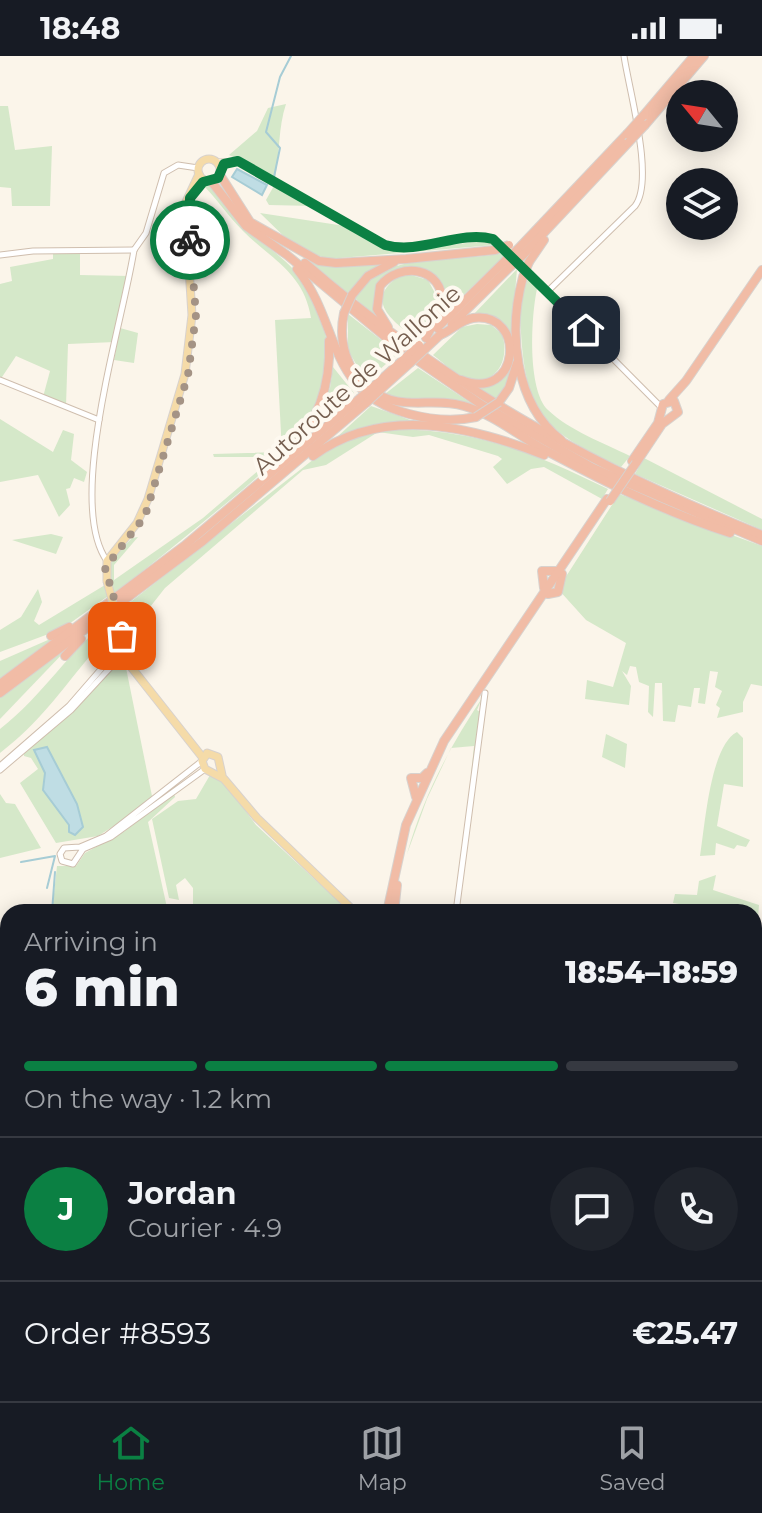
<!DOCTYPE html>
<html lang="en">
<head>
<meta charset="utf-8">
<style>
  :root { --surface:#171b24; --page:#20242c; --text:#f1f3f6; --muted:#9ea1a6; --line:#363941; --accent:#0b8043 }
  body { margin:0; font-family:Montserrat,sans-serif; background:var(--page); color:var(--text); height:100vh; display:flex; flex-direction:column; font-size:30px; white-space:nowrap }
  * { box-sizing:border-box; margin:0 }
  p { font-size:26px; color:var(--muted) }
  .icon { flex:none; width:44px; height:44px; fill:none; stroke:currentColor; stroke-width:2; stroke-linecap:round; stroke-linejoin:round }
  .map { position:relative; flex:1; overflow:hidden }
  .sheet { position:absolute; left:0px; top:848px; width:762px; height:498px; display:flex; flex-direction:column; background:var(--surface); border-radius:24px 24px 0 0; box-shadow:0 4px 20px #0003 }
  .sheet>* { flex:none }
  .needle { width:52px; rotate:300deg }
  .tools { position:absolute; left:666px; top:24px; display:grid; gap:16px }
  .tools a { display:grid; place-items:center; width:72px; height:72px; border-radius:50%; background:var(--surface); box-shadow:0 4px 20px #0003; font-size:40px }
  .pin { position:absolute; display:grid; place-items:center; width:68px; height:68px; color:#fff; margin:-34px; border-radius:16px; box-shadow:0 4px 12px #0006 }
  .courier { position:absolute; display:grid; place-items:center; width:80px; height:80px; margin:-40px; border:6px solid #0b8043; border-radius:50%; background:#fff; color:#222; box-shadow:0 2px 10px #0007 }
  .headline em { font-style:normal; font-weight:800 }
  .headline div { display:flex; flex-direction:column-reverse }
  .headline { display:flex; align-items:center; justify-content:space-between; height:136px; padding:0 24px }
  h1 { font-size:52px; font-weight:800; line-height:60px }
  .bar { display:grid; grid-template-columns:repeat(4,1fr); gap:12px 8px; align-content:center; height:96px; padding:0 24px }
  .bar i { height:10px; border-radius:6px; background:var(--line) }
  .bar .current { background:var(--accent) }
  .bar p { grid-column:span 4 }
  .line { display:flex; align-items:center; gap:20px; padding:0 24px; border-top:2px solid var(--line) }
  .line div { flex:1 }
  .round { display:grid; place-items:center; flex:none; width:84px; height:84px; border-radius:42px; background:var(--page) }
  .status { display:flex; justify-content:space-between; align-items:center; height:56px; padding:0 40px; background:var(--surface); direction:ltr }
  .status svg { height:22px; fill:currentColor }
  .tab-bar { display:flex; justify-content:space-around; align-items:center; height:112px; border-top:2px solid var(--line); background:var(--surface); font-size:22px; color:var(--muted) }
  .tab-bar a { display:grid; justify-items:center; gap:4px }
  .tab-bar .current { color:var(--accent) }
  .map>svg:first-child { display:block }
  .green { fill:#d5e8c9 }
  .water { fill:#bfdde4; stroke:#a6ccd5; stroke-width:2 }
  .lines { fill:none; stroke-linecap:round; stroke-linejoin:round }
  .stream { stroke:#a6ccd5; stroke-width:2 }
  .taxiway { stroke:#daced8; stroke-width:8 }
  .runway { stroke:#daced8; stroke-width:20 }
  .secondary-casing { stroke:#cfbeae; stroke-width:7 }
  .primary-casing { stroke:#d8d2ce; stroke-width:9 }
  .highway-casing { stroke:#d8d2ce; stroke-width:10 }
  .secondary { stroke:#fff; stroke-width:5 }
  .primary { stroke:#f5dba8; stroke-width:7 }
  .highway { stroke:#f1bca6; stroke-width:8 }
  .primary-bridge-casing { stroke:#d8d2ce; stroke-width:9; stroke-linecap:butt }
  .highway-bridge-casing { stroke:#d8d2ce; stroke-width:10; stroke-linecap:butt }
  .primary-bridge { stroke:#f5dba8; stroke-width:7 }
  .highway-bridge { stroke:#f1bca6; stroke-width:8 }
  .done { stroke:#a49385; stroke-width:8; stroke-dasharray:0 14.4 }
  .route { stroke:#0b8043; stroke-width:10 }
  .labels { text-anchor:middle; stroke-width:8; stroke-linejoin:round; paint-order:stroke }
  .street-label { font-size:24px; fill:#755e4f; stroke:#fef9f0 }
</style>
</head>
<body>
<div class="status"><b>18:48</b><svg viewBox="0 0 49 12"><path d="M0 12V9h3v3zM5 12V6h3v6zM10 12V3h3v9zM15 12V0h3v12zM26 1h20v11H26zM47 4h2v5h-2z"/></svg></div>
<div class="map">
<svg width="762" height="1345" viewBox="0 0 762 1345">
  <rect width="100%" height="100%" fill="#fbf5ea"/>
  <!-- green -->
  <g class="green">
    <path d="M286 48C278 72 280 97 275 122L229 99 257 75 268 52Z"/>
    <polygon points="0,50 8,50 15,94 52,90 50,150 12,150 11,132 0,131"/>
    <path d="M210 127C221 141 229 159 242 171 266 191 292 205 308 233 366 336 285 399 213 458 180 485 148 512 114 537 104 506 111 504 132 482L138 481 114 509V524L203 462 274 401H214L213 398 282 396 275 264 311 262C304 217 271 203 243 175 228 160 217 143 202 128Z"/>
    <polygon points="275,128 313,150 269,149 266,144"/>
    <polygon points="260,157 345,170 373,186 405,194 484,185 494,189 328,203 296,192"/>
    <polygon points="53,195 80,195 80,219 130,220 115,286 68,288 66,350 43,341 50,315 16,300 0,324 0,228 12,225 10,211 53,203"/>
    <path d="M502 197 504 200 451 251 446 250C444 199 371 195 375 260L355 242C384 192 454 208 502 197Z"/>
    <polygon points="311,206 328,210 379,208 347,237"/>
    <path d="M517 213 513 261 515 309 511 325 495 345 476 333C526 321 527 260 473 259Z"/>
    <path d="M404 217 428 224 437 241 431 265 412 280C384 259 366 240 404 217Z"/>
    <path d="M529 222 537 233C531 260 527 334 548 354 570 375 604 387 630 400L621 411C548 376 526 362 521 277 520 260 519 236 529 222Z"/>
    <polygon points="348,258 398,297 366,326 348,294"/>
    <path d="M477 268 491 269 502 278C510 302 498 329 470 323 457 321 443 306 433 299L462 271Z"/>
    <polygon points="120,272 138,277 134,307 114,304"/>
    <polygon points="333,311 354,337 312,375 330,332"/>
    <path d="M418 312 474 349C444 340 415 349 385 338Z"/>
    <polygon points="371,350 416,366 337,381"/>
    <polygon points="0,363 53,396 63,374 74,378 71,404 87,416 84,426 74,422 70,432 66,433 70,449 59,461 38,419 0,426"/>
    <path d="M379 373C473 372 525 393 608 433L602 443 544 411 531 413 507 428 493 411 502 403 498 400 429 379 413 381 378 376 326 409 303 414 165 532 132 574 123 575 119 555 314 403 338 387Z"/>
    <polygon points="644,402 762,463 762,474 635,418"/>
    <polygon points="619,438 762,490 762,630 751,628 743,646 743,656 717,662 720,652 716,649 722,635 715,631 718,616 710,615 705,648 698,647 700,632 694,632 691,651 678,649 675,666 663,665 662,627 655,627 653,661 648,656 649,630 639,626 636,611 630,610 627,619 622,615 631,630 629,649 585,643 587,624 613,631 626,587 586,564 558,533"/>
    <polygon points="51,478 63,481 56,498 12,484"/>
    <polygon points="105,529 108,540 62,573 0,596 0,574 21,561 38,533 42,546 34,565 39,569"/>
    <path d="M113 560 118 576C110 587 99 590 90 600 58 638 41 665 0 697V673C44 639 68 595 113 560Z"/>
    <polygon points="57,580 0,623 0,605"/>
    <polygon points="68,592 0,663 0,641"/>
    <polygon points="124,602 153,745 98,780 56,787 20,727 38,713 31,702 24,700 24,695 116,605"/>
    <path d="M482 642 477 654 480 656 462 805 474 690 451 692 427 743 407 798C423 741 449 692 482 642Z"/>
    <path d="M737 676 743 682V731L724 728 717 770 750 784 746 791 737 789 734 793 716 787 715 799 700 800C705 770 710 690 737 676Z"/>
    <polygon points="606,678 627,688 625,712 602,701"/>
    <polygon points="210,719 220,720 256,769 350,856 245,856 228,850 193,849 193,832 185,822 176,829 179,844 169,842 152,763 178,745 196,743"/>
    <polygon points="174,737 175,741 148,766 168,856 52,856 57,810 76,810 85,797 125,775"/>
    <polygon points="0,738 6,747 15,748 41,792 0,802"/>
    <polygon points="716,819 713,834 759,849 758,862 754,856 684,856 685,849 673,847 675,838 697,839 699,825"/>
    <polygon points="762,1159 762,1274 754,1273 754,1205 759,1202 754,1163"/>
    <polygon points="142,1338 200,1338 200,1345 141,1345"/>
  </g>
  <!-- water -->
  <g class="water">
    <polygon points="237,113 267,129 262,139 232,121"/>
    <polygon points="47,691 77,748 83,771 75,779 69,776 69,769 43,734 45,717 34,694"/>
  </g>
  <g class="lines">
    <!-- stream -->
    <g class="stream">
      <polyline points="274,121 280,92 266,76 280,21 291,0"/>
      <polyline points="21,806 55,800 47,832"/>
      <polyline points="52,856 55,816"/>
    </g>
    <!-- taxiway -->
    <g class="taxiway">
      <polyline points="107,1338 127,1345"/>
      <polyline points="83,1345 95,1338"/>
    </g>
    <!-- runway -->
    <polyline class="runway" points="209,1345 210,1338"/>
    <defs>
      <g id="secondary">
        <path d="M218 106H241L385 189C418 198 479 168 502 191"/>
        <polyline points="134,194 146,177 164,117 178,109 198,112"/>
        <polyline points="0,199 33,195 134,194"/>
        <polyline points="514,203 662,352"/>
        <path d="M547 236 635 150C655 124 629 34 624 0"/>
        <polyline points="0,324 99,364"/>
        <path d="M107 505C65 446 123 266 134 194"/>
        <polyline points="202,705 106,780 80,791 64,792 60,798 62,805 73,808 83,793 111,781 205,713"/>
        <polyline points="0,710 69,650 115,597"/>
        <polyline points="0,714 71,654 120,601"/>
        <polyline points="456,856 485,637"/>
        <polyline points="754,1054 762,1054"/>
        <polyline points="539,1338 556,1345"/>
        <polyline points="417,1345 420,1338"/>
      </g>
      <g id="primary">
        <circle cx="209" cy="114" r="11"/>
        <polyline points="107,525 107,505 137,467 148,443 185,318 192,259 185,148 199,118"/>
        <polyline points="120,577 114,593 120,601 127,602"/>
        <polyline points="118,581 128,580 135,586 130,607"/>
        <polyline points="124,602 203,702"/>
        <polyline points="207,697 218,701 222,719"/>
        <polyline points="207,698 202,705 205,713 224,723 257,762 355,856"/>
      </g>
      <g id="highway">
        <polyline points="643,60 694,0"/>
        <polyline points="645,69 704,0"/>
        <polyline points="220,119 250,166 319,205 336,207 406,203 495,194"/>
        <polyline points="211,125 246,170 287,199 395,289 482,349 593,412 762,485"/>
        <polyline points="517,194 627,78"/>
        <polyline points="523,199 628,87"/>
        <polyline points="529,206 544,184"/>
        <path d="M305 207C445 329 590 410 762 479"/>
        <path d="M297 213C341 268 326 337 409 358 432 364 453 366 476 361"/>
        <path d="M523 221C508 275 514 347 561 384"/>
        <polyline points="352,239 368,220 394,206"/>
        <path d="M344 257C338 285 346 315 370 333 400 357 431 340 464 350 493 358 519 380 545 394 605 426 665 456 730 477"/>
        <polyline points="452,268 510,211"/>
        <path d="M388 271 377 253 380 230C400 205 444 211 442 248 441 262 431 269 426 282"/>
        <polyline points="437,272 505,205"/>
        <path d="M440 279C451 275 460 264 473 262 527 255 521 347 461 324"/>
        <polyline points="425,293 442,277"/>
        <polyline points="374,330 404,303"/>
        <polyline points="380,334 410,307"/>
        <polyline points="669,344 686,325 762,214"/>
        <polyline points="499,346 509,332 517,307"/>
        <path d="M286 400C318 367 331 330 329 285"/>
        <path d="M313 400C383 349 470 370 544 399"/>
        <polyline points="632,405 658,367 663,348 674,345 678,356 662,368 636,407"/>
        <polyline points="544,532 542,515 557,515"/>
        <polyline points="548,538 558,536 562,518"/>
        <polyline points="51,580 69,571"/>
        <polyline points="65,600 81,583"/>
        <polyline points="0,628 184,490 359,343"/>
        <polyline points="0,637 203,485 366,347"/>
        <polyline points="416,741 411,722 422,722 427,717"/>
        <polyline points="354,853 358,856"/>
        <polyline points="387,856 406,769 444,685 607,443"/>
        <polyline points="394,856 397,829"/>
        <polyline points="341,1345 342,1338"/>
      </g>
    </defs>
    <!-- secondary casing -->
    <use href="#secondary" class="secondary-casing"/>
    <!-- primary casing -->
    <use href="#primary" class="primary-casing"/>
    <!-- highway casing -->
    <use href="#highway" class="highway-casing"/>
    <!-- secondary -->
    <use href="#secondary" class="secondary"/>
    <!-- primary -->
    <use href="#primary" class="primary"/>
    <!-- highway -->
    <use href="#highway" class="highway"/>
    <defs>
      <polyline id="primary-bridge" points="107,525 120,573"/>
      <g id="highway-bridge">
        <polyline points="627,78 643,60"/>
        <polyline points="628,87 645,69"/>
        <polyline points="495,194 509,189"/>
        <polyline points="505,205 517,194"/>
        <polyline points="510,211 523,199"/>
        <polyline points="523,221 529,206"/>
        <polyline points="344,257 352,239"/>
        <polyline points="404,303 419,289"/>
        <polyline points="410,307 425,293"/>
        <polyline points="359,343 374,330"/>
        <polyline points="366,347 380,334"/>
        <polyline points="476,361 499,346"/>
        <polyline points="610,445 636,407"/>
      </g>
    </defs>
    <!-- primary-bridge casing -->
    <use href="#primary-bridge" class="primary-bridge-casing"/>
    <!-- highway-bridge casing -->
    <use href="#highway-bridge" class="highway-bridge-casing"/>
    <!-- primary-bridge -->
    <use href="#primary-bridge" class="primary-bridge"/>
    <!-- highway-bridge -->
    <use href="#highway-bridge" class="highway-bridge"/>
  </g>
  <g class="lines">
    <!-- done -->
    <polyline class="done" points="122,580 125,579 105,512 145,460 188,319 196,259 190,184"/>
    <!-- route -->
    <path class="route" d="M190 184V142L203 126 218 122 224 108 238 105 385 189C421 199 458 174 493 183L586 274"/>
  </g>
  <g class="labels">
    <!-- street labels -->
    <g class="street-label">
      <text transform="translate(357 324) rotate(-42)" y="8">Autoroute de Wallonie</text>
    </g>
  </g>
</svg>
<div class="tools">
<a><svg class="needle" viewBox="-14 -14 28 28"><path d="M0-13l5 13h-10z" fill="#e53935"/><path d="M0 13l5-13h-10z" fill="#9ea1a6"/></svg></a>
<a><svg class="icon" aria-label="layers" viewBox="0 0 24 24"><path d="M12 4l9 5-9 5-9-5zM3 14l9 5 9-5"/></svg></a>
</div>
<div class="pin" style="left:122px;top:580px;background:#ea580c"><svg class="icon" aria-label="bag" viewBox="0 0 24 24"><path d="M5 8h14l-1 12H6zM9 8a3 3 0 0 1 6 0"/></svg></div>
<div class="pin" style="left:586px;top:274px;background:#1f2937"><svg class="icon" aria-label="home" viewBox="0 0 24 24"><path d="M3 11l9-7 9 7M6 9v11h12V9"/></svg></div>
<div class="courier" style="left:190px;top:184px"><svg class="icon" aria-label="bike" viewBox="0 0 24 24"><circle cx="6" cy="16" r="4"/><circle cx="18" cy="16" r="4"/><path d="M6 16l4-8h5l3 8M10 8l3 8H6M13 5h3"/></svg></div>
<section class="sheet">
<div class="headline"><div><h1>6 min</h1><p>Arriving in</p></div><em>18:54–18:59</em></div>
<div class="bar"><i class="current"></i><i class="current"></i><i class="current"></i><i></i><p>On the way · 1.2 km</p></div>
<div class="line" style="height:144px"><b class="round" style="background:var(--accent);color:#fff">J</b><div><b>Jordan</b><p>Courier · 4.9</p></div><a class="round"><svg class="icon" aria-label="chat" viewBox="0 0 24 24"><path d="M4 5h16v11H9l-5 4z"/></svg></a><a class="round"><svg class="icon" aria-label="phone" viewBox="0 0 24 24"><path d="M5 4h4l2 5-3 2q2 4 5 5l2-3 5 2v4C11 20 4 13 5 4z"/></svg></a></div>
<div class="line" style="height:104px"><div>Order #8593</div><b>€25.47</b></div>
</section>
</div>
<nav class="tab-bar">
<a class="current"><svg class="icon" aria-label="home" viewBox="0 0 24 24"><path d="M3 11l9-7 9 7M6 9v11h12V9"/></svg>Home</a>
<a><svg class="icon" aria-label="map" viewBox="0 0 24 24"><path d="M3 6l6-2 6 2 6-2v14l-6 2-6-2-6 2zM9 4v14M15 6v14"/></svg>Map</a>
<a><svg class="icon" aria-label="saved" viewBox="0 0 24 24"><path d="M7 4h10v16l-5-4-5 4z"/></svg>Saved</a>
</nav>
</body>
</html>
